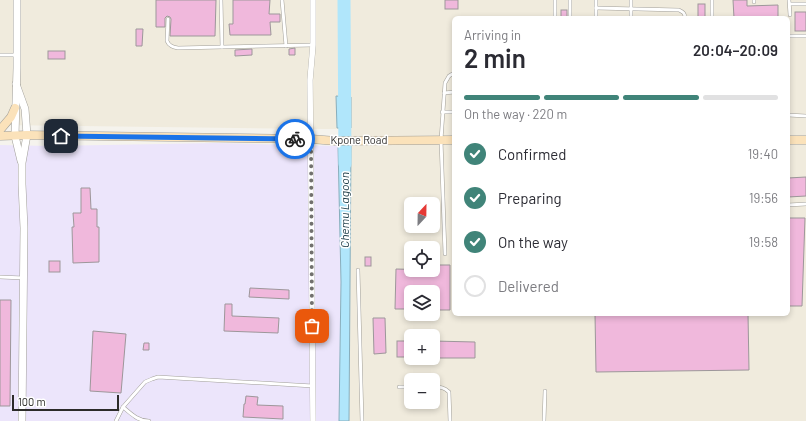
<!DOCTYPE html>
<html lang="en">
<head>
<meta charset="utf-8">
<style>
  :root { --surface:#fff; --page:#f2f2f3; --text:#2b2b33; --muted:#7c7c81; --line:#e1e1e2; --accent:#408479 }
  body { margin:0; font-family:Barlow,sans-serif; background:var(--page); color:var(--text); height:100vh; display:flex; flex-direction:column; font-size:15px; white-space:nowrap }
  * { box-sizing:border-box; margin:0 }
  p { font-size:13px; color:var(--muted) }
  .icon { flex:none; width:22px; height:22px; fill:none; stroke:currentColor; stroke-width:2; stroke-linecap:round; stroke-linejoin:round }
  .map { position:relative; flex:1; overflow:hidden }
  .panel { position:absolute; left:452px; top:16px; width:338px; height:300px; display:flex; flex-direction:column; background:var(--surface); border-radius:6px; box-shadow:0 2px 6px #0003 }
  .panel>* { flex:none }
  .needle { width:26px; rotate:22deg }
  .controls { position:absolute; left:404px; top:197px; display:grid; gap:8px }
  .controls a { display:grid; place-items:center; width:36px; height:36px; border-radius:6px; background:var(--surface); box-shadow:0 2px 6px #0003; font-size:20px }
  .scale { position:absolute; left:12px; bottom:10px; width:107px; box-sizing:border-box; padding-left:4px; border:2px solid #2c2b29; border-top:0; font-size:11px; line-height:14px; white-space:nowrap; color:#2c2b29; -webkit-text-stroke:3px #fff; paint-order:stroke }
  .pin { position:absolute; display:grid; place-items:center; width:34px; height:34px; color:#fff; margin:-17px; border-radius:8px; box-shadow:0 2px 6px #0006 }
  .courier { position:absolute; display:grid; place-items:center; width:40px; height:40px; margin:-20px; border:3px solid #1a73e8; border-radius:50%; background:#fff; color:#222; box-shadow:0 1px 5px #0007 }
  .head em { font-style:normal; font-weight:600 }
  .head div { display:flex; flex-direction:column-reverse }
  .head { display:flex; align-items:center; justify-content:space-between; height:68px; padding:0 12px }
  h1 { font-size:26px; font-weight:600; line-height:30px }
  .bar { display:grid; grid-template-columns:repeat(4,1fr); gap:6px 4px; align-content:center; height:48px; padding:0 12px }
  .bar i { height:5px; border-radius:3px; background:var(--line) }
  .bar .current { background:var(--accent) }
  .bar p { grid-column:span 4 }
  ol { padding:0 12px; list-style:none }
  li { display:flex; align-items:center; gap:12px; height:44px }
  li p { margin-inline-start:auto }
  li .icon { padding:4px; border-radius:50%; background:var(--accent); color:#fff; stroke-width:4 }
  li:last-child { color:var(--muted) }
  li i { width:22px; height:22px; border:2px solid var(--line); border-radius:50% }
  .map>svg:first-child { display:block }
  .commercial { fill:#ece5fb }
  .built { fill:#f0ebdd; fill-rule:evenodd }
  .water { fill:#b0e6fb; stroke:#88aebc }
  .lines { fill:none; stroke-linecap:round; stroke-linejoin:round }
  .river { stroke:#b0e6fb; stroke-width:13 }
  .building { fill:#f0b8dc; stroke:#9d979a }
  .service-casing { stroke:#a19f99; stroke-width:4 }
  .minor-casing { stroke:#a19f99; stroke-width:6 }
  .tertiary-casing { stroke:#a19f99; stroke-width:8 }
  .secondary-casing { stroke:#a19f99; stroke-width:9 }
  .service { stroke:#fff; stroke-width:3 }
  .minor { stroke:#fff; stroke-width:5.5 }
  .tertiary { stroke:#fff; stroke-width:7 }
  .secondary { stroke:#fbe2ba; stroke-width:8 }
  .done { stroke:#72716e; stroke-width:4; stroke-dasharray:0 7.2 }
  .route { stroke:#1a73e8; stroke-width:5 }
  .labels { text-anchor:middle; stroke-width:3; stroke-linejoin:round; paint-order:stroke }
  .street-label { font-size:11px; fill:#2c2b29; stroke:#fff }
  .water-label { font-size:12px; font-style:italic; fill:#1b3b47; stroke:#fff }
</style>
</head>
<body>
<div class="map">
<svg width="806" height="421" viewBox="0 0 806 421">
  <rect width="100%" height="100%" fill="#f5f3ed"/>
  <!-- commercial -->
  <polygon class="commercial" points="215,143 338,146 341,282 339,421 0,421 0,145 50,146"/>
  <!-- built -->
  <path class="built" d="M0 0H806V421H349L351 129H324L0 125ZM454 18H788V314H454ZM411 204H433V226H411ZM411 248H433V270H411ZM411 292H433V314H411ZM411 336H433V358H411ZM411 380H433V402H411Z"/>
  <!-- water -->
  <g class="water">
    <polygon points="336,96 351,97 351,128 337,128"/>
    <polygon points="338,146 351,146 349,421 339,421 341,282"/>
  </g>
  <g class="lines">
    <!-- river -->
    <polyline class="river" points="344,0 345,164"/>
  </g>
  <!-- building -->
  <g class="building">
    <polygon points="156,0 216,0 215,36 170,36 171,19 170,17 167,16 165,18 165,27 156,27"/>
    <polygon points="233,0 270,0 269,14 280,14 280,22 270,22 271,35 230,35 229,24 233,24"/>
    <rect x="445" y="0" width="13" height="9"/>
    <polygon points="733,0 747,0 747,6 778,5 778,18 734,18"/>
    <rect x="698" y="4" width="7" height="14"/>
    <rect x="561" y="10" width="6" height="8"/>
    <rect x="795" y="12" width="11" height="19"/>
    <polygon points="136,29 143,29 142,46 136,46"/>
    <polygon points="295,48 295,55 289,55 289,49"/>
    <polygon points="252,49 252,55 235,56 235,50"/>
    <rect x="48" y="51" width="17" height="8"/>
    <polygon points="806,177 806,196 788,197 788,178"/>
    <polygon points="81,188 90,188 91,209 97,209 97,227 99,227 99,262 73,263 72,227 74,227 73,213 81,213"/>
    <polygon points="788,218 805,218 802,306 788,306"/>
    <rect x="365" y="257" width="6" height="9"/>
    <rect x="49" y="261" width="11" height="11"/>
    <polygon points="436,265 450,265 450,310 433,310 433,292 411,292 411,309 395,309 396,269 433,270 436,270"/>
    <polygon points="250,288 289,290 289,299 249,297"/>
    <polygon points="0,300 11,300 10,406 0,406"/>
    <polygon points="225,304 232,304 232,316 279,318 278,333 224,331"/>
    <polygon points="595,314 748,314 749,370 596,372"/>
    <polygon points="373,318 385,318 386,353 374,354"/>
    <polygon points="93,331 126,334 121,393 90,391"/>
    <rect x="397" y="341" width="14" height="16"/>
    <polygon points="433,341 475,342 475,358 433,358"/>
    <polygon points="144,343 149,343 149,350 143,350"/>
    <polygon points="246,396 258,397 257,405 283,406 283,419 243,417 244,404 245,404"/>
  </g>
  <g class="lines">
    <defs>
      <g id="service">
        <polyline points="221,0 222,47"/>
        <polyline points="282,0 286,46"/>
        <polyline points="555,0 555,18"/>
        <polyline points="596,0 596,18"/>
        <polyline points="631,0 631,18"/>
        <polyline points="754,0 754,2"/>
        <polyline points="789,0 790,15"/>
        <polyline points="790,4 806,4"/>
        <path d="M596 8 679 10C683 12 685 13 685 18"/>
        <polyline points="570,18 570,0"/>
        <polyline points="712,18 712,0"/>
        <path d="M168 19 167 41C169 46 173 47 178 48L313 45"/>
        <polyline points="788,36 806,36"/>
        <polyline points="0,55 16,55"/>
        <polyline points="444,93 454,92"/>
        <polyline points="442,112 454,112"/>
        <polyline points="788,115 806,116"/>
        <polyline points="788,205 806,204"/>
        <polyline points="445,254 441,140 445,83 449,76 454,73"/>
        <polyline points="358,270 362,421"/>
        <polyline points="0,277 24,278"/>
        <polyline points="399,387 411,387"/>
        <path d="M433 387C440 387 444 387 449 392L450 421"/>
        <path d="M123 407C131 414 138 421 149 421"/>
        <polyline points="116,421 123,407 145,382 152,379 158,377 313,386"/>
        <polyline points="544,421 545,391"/>
      </g>
      <polyline id="minor" points="313,421 310,80 313,45 313,0"/>
      <g id="tertiary">
        <polyline points="17,0 17,68 15,136 21,161"/>
        <polyline points="16,84 25,109 27,135 22,163 22,184 24,228 22,421"/>
      </g>
      <g id="secondary">
        <polyline points="0,130 11,117 15,108"/>
        <polyline points="0,136 27,135 311,139 336,141 454,140"/>
        <polyline points="788,140 806,140"/>
      </g>
    </defs>
    <!-- service casing -->
    <use href="#service" class="service-casing"/>
    <!-- minor casing -->
    <use href="#minor" class="minor-casing"/>
    <!-- tertiary casing -->
    <use href="#tertiary" class="tertiary-casing"/>
    <!-- secondary casing -->
    <use href="#secondary" class="secondary-casing"/>
    <!-- service -->
    <use href="#service" class="service"/>
    <!-- minor -->
    <use href="#minor" class="minor"/>
    <!-- tertiary -->
    <use href="#tertiary" class="tertiary"/>
    <!-- secondary -->
    <use href="#secondary" class="secondary"/>
  </g>
  <g class="lines">
    <!-- done -->
    <polyline class="done" points="295,139 311,139 312,326"/>
    <!-- route -->
    <polyline class="route" points="61,136 295,139"/>
  </g>
  <g class="labels">
    <!-- street labels -->
    <g class="street-label">
      <text x="359" y="144">Kpone Road</text>
    </g>
    <!-- water labels -->
    <g class="water-label">
      <text transform="translate(345 210) rotate(-90)" y="4">Chemu Lagoon</text>
    </g>
  </g>
</svg>
<div class="controls">
<a><svg class="needle" viewBox="-14 -14 28 28"><path d="M0-13l5 13h-10z" fill="#e53935"/><path d="M0 13l5-13h-10z" fill="#7c7c81"/></svg></a>
<a><svg class="icon" aria-label="locate" viewBox="0 0 24 24"><circle cx="12" cy="12" r="6"/><path d="M12 2v4M12 18v4M2 12h4M18 12h4"/></svg></a>
<a><svg class="icon" aria-label="layers" viewBox="0 0 24 24"><path d="M12 4l9 5-9 5-9-5zM3 14l9 5 9-5"/></svg></a>
<a>+</a>
<a>−</a>
</div>
<div class="scale">100 m</div>
<div class="pin" style="left:312px;top:326px;background:#ea580c"><svg class="icon" aria-label="bag" viewBox="0 0 24 24"><path d="M5 8h14l-1 12H6zM9 8a3 3 0 0 1 6 0"/></svg></div>
<div class="pin" style="left:61px;top:136px;background:#1f2937"><svg class="icon" aria-label="home" viewBox="0 0 24 24"><path d="M3 11l9-7 9 7M6 9v11h12V9"/></svg></div>
<div class="courier" style="left:295px;top:139px"><svg class="icon" aria-label="bike" viewBox="0 0 24 24"><circle cx="6" cy="16" r="4"/><circle cx="18" cy="16" r="4"/><path d="M6 16l4-8h5l3 8M10 8l3 8H6M13 5h3"/></svg></div>
<section class="panel">
<div class="head"><div><h1>2 min</h1><p>Arriving in</p></div><em>20:04–20:09</em></div>
<div class="bar"><i class="current"></i><i class="current"></i><i class="current"></i><i></i><p>On the way · 220 m</p></div>
<ol>
<li><svg class="icon" aria-label="check" viewBox="0 0 24 24"><path d="M5 12l5 5 9-10"/></svg>Confirmed<p>19:40</p></li>
<li><svg class="icon" aria-label="check" viewBox="0 0 24 24"><path d="M5 12l5 5 9-10"/></svg>Preparing<p>19:56</p></li>
<li><svg class="icon" aria-label="check" viewBox="0 0 24 24"><path d="M5 12l5 5 9-10"/></svg>On the way<p>19:58</p></li>
<li><i></i>Delivered</li>
</ol>
</section>
</div>
</body>
</html>
